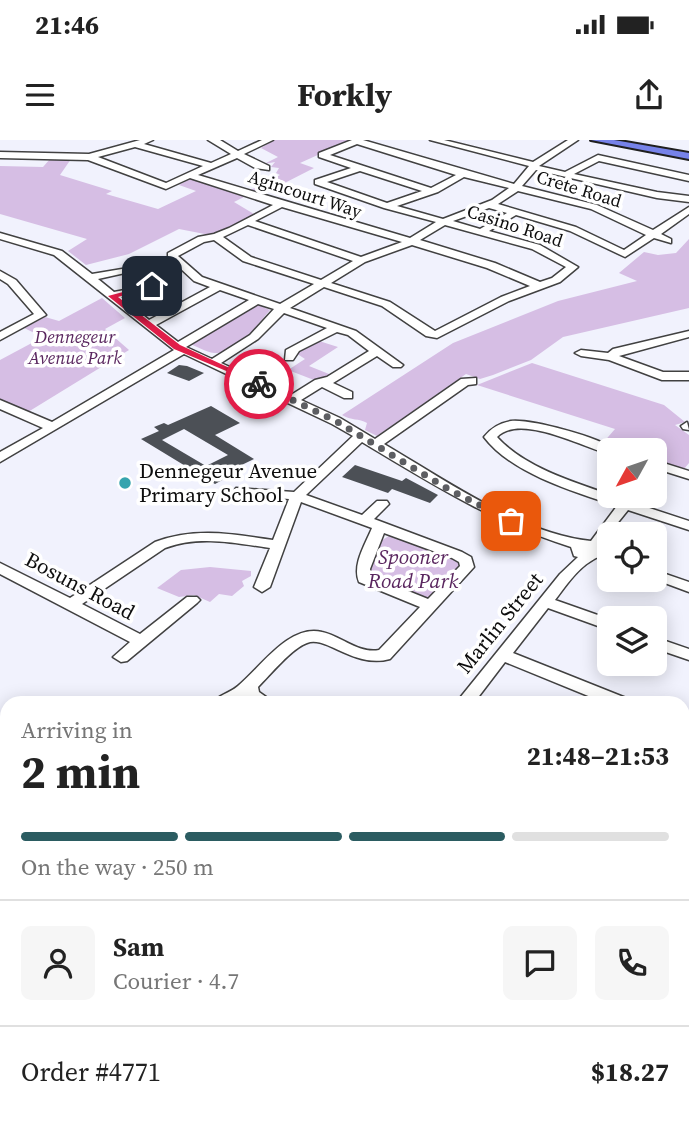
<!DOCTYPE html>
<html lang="en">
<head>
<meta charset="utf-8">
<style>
  :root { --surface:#fff; --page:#f6f6f6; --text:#222; --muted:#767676; --line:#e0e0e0; --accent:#2b5c61 }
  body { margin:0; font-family:"Source Serif 4",serif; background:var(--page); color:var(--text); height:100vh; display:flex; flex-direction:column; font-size:26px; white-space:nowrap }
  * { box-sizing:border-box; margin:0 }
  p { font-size:23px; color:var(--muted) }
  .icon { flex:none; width:38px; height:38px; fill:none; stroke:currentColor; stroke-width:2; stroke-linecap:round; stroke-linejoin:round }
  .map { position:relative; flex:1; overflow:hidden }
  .side { position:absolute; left:0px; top:556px; width:690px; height:436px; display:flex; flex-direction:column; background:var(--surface); border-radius:21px 21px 0 0; box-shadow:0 4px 18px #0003 }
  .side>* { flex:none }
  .needle { width:46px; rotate:230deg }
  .buttons { position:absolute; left:597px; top:298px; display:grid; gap:14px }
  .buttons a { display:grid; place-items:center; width:70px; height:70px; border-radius:10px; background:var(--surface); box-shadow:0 4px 18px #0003; font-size:35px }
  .pin { position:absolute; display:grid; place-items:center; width:60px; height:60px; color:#fff; margin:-30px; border-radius:14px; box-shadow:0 4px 10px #0006 }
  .courier { position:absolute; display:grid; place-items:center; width:70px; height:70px; margin:-35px; border:5px solid #e11d48; border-radius:50%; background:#fff; color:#222; box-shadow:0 2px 9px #0007 }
  .head em { font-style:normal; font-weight:700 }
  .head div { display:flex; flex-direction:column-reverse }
  .head { display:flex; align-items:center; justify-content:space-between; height:119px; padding:0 21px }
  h1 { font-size:46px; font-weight:700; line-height:52px }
  .bar { display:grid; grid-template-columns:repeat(4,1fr); gap:10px 7px; align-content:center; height:84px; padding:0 21px }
  .bar i { height:9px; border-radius:5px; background:var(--line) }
  .bar .selected { background:var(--accent) }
  .bar p { grid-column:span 4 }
  .line { display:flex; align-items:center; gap:18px; padding:0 21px; border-top:2px solid var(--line) }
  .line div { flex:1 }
  .round { display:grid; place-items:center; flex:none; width:74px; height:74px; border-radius:10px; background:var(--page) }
  .status { display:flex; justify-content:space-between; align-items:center; height:49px; padding:0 35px; background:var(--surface); direction:ltr }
  .status svg { height:19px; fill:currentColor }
  header { display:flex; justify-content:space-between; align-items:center; height:91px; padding:0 21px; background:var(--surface); font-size:32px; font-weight:700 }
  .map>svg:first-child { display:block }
  .green { fill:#d6bee4 }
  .building { fill:#4c5056; fill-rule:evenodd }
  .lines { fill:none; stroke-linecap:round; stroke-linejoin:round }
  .minor-casing { stroke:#414141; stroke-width:3 }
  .major-casing { stroke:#1f1f1f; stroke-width:4 }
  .minor { fill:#fff; fill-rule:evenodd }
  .major { fill:#7682e9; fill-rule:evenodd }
  .route { fill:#e11d48 }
  .done { stroke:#5d5e62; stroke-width:7; stroke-dasharray:0 12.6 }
  .poi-dot { fill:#36a4ae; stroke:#fff; stroke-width:2.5 }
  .labels { text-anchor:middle; stroke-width:7; stroke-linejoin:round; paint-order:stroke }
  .far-street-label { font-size:18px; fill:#0e0e0e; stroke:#fff }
  .far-park-label { font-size:18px; font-style:italic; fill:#5a265f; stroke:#fff }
  .poi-label { font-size:21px; fill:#0e0e0e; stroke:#fff; text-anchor:start }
  .park-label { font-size:21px; font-style:italic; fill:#5a265f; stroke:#fff }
  .street-label { font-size:21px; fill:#0e0e0e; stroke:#fff }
</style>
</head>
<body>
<div class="status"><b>21:46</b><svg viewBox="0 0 49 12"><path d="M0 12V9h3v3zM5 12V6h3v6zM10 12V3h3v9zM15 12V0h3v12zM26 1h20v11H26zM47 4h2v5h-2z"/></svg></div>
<header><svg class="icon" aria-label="menu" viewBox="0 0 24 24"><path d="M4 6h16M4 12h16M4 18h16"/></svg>Forkly<svg class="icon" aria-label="share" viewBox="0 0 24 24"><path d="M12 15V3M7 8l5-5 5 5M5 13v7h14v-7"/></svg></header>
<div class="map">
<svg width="689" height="992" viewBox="0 0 689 992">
  <rect width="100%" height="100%" fill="#f1f2fd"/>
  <!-- green -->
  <g class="green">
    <polygon points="274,0 351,0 300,23 314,28 263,54 254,52 234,62 254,74 215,96 179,89 129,114 86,125 68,111 87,99 0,74 0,26 43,27 50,19 71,19 60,35 112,51 106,54 158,69 196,51 179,45 191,38 245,53 280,35 276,33 279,28 271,27 275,22 264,24 278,17 261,8"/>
    <path d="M689 99V168L563 197 531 220 493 235 480 239 466 234 377 296 365 290 367 283C359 278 351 281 342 275L453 203 558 161 637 141 619 133 644 112 658 115 676 113Z"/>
    <polygon points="102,158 125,178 105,189 129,210 28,272 0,260 0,220 43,197 24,188 45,177 59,181"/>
    <path d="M255 163 270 170C257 185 237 214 214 213 206 212 196 206 188 203Z"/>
    <polygon points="319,201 338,207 309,226 334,236 314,240 288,230 305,219 296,213"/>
    <polygon points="532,223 664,265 685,282 675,285 689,295 689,323 684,329 655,320 654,310 622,310 602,304 615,289 477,245"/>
    <polygon points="389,396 455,419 461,424 461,428 426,459 368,435 379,402"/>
    <polygon points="210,427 251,431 251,436 242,441 244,446 232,456 219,454 210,462 194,455 179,457 157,448 181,430"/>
  </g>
  <!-- building -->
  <g class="building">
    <polygon points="179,225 187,226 204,233 189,241 167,233"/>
    <path d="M211 266 240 283 215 295 254 319 221 335 226 338 215 344 141 299 159 291 154 287 164 283 168 285ZM184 289 228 315 206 326 162 300Z"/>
    <polygon points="355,325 402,341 406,338 438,355 430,363 392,349 388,353 342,337"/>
  </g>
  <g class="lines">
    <defs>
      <g id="minor">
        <path d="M140 0H153L144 4 211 23 231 14 208 0H220L238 11 262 0H273L244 14 269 26V30L255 28 237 18 198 35 410 98 436 82 384 68 315 44V40L351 28 319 17V13L352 0H363L514 44 529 26 430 0H444L533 22 568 0H578L539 26 565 32 598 15 689 35V41L599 21 574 34 657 52 689 56V62L657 58 536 30 522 46 597 65 653 90 689 67V74L661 94 671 99V103L654 98 625 117 570 91 516 75 489 91 540 105 578 127 560 142 509 161 437 198 426 196 382 166 324 147 290 168 356 191 403 225 401 227H393L377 216 333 243 352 252V258H344L322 247 301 260 340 278 375 299 461 239 476 238V244L468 245 384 304C442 338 523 395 591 401L617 366C574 352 511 333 484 297 491 288 499 283 511 281 531 279 600 297 615 310H609V314C582 307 520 273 497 297 527 330 583 345 623 359L626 355H638L634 363 689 381V390L628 370 607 396 602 407 605 411C600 417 597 417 591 421 577 429 565 447 555 460L609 479V490L548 468 513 513 631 560 633 564H608L505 522 473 564H455L560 434 578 417 574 416 571 407C492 382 432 344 362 302L306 355 362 375 377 361H387L389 364 374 379 462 412 471 417 474 427 390 519C354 529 326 495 307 503 292 508 270 535 258 547L259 552 276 564H254L245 557 233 564H211C218 555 230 553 238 546 261 527 289 484 322 492 341 496 359 514 379 510L420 467 359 442C352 425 365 405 372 388L301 362 270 447 262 452 254 447 270 408C235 403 199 395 165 408L82 464 140 494 187 457H197L200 460 197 463 127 521 121 522 113 517 130 502 0 434V423L70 458 155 402C195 387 232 394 273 400L289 359 241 355 236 354 234 351 236 348 294 352 353 296 332 284 184 214 0 322V312L43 288 0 269V260L52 282 174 210 54 115 0 99V93L62 111 92 134 134 127V131L98 139 114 152 156 144V148L121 157 149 180 210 147 194 141 168 117V113L198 97 214 94 229 88 273 65 190 38 166 49 88 20 0 18V12L89 14ZM357 4 456 35 431 48 330 15ZM135 7 203 26 166 43 98 17ZM360 31 422 51 387 63 327 42ZM464 37 509 48 492 60 443 79 397 66 438 52ZM518 51 591 69 646 95 624 110 576 87 498 64ZM282 67 402 102 361 117 255 81ZM489 68 507 73 480 89 453 81ZM248 85 353 121 321 140 251 117 223 97ZM445 85 532 109 566 127 552 138 540 142 495 123 420 100ZM214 100 243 121 314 144 280 164 202 137 178 116 204 102ZM412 105 487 128 530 146 501 157 435 191 390 162 331 143 365 122ZM220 150 249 160 178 202 156 185ZM258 164 274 169 250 195 212 219 186 207ZM284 173 327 188 286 210 285 220H293L299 211 337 192 348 195 369 211 327 237 315 240 291 255 221 223 258 199ZM384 393 452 418 459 422 460 426 428 459 371 436 370 429Z"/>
        <polygon points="0,131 16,140 46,175 0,200 0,192 34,174 8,144 0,139"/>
        <polygon points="689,191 689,197 619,216 663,232 689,232 689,240 662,240 609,220 581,216 575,213 581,210 608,213 613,209"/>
        <polygon points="687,282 689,290 683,289 681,286"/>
        <polygon points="654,320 689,331 689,339 654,328"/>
        <polygon points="654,430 689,442 689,452 654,439"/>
        <polygon points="654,497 689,509 689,520 654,508"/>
        <polygon points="682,581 689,583 689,595 682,593"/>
        <polygon points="682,668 689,670 689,685 682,683"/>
        <polygon points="682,774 689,776 689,793 682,791"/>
      </g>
      <polygon id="major" points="591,0 614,0 689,13 689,19"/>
    </defs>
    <!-- minor casing -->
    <use href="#minor" class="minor-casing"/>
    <!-- major casing -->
    <use href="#major" class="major-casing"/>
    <!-- minor -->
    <use href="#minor" class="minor"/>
    <!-- major -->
    <use href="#major" class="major"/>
  </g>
  <!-- route -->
  <polygon class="route" points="149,145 156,146 118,157 180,205 262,243 262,246 174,209 108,156"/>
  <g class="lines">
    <!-- done -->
    <polyline class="done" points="259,244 336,281 448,349 511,381"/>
  </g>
  <!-- markers -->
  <circle class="poi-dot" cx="125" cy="343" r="7"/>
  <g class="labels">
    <!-- far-street labels -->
    <g class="far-street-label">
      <text transform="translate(579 49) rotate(17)" y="6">Crete Road</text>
      <text transform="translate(305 54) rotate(18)" y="6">Agincourt Way</text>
      <text transform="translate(515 86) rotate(18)" y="6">Casino Road</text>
    </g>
    <!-- far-park labels -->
    <g class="far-park-label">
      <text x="75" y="203">Dennegeur<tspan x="75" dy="21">Avenue Park</tspan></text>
    </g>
    <!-- poi labels -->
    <g class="poi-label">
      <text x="139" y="338">Dennegeur Avenue<tspan x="139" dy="24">Primary School</tspan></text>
    </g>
    <!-- park labels -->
    <g class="park-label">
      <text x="413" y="424">Spooner<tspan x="413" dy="24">Road Park</tspan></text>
    </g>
    <!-- street labels -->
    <g class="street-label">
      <text transform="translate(80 446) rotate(28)" y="7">Bosuns Road</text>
      <text transform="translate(500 483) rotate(-51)" y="7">Marlin Street</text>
    </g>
  </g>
</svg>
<div class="buttons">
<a><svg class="needle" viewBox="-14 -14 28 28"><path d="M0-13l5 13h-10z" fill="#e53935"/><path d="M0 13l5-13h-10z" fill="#767676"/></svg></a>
<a><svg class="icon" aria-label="locate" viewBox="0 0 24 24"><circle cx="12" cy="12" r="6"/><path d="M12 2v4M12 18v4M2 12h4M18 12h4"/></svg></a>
<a><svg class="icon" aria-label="layers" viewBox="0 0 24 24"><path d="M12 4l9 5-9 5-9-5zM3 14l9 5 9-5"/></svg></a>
</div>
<div class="pin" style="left:511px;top:381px;background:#ea580c"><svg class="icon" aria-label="bag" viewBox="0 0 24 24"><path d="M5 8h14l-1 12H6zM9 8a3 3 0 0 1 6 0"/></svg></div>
<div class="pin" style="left:152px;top:146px;background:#1f2937"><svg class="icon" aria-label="home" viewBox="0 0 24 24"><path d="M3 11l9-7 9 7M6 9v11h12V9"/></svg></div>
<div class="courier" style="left:259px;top:244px"><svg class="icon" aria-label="bike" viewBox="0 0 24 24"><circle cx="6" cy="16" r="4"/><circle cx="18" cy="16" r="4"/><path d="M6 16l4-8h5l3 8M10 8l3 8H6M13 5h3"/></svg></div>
<section class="side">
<div class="head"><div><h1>2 min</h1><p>Arriving in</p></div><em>21:48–21:53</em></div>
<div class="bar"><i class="selected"></i><i class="selected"></i><i class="selected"></i><i></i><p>On the way · 250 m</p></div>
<div class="line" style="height:126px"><a class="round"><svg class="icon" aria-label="person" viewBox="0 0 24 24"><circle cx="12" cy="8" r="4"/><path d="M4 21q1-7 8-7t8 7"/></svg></a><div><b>Sam</b><p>Courier · 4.7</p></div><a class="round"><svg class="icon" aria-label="chat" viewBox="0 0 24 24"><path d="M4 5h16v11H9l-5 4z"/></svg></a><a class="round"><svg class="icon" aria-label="phone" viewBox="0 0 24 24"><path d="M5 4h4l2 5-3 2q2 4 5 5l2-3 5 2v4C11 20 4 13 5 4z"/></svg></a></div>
<div class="line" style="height:91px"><div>Order #4771</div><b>$18.27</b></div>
</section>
</div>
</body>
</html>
